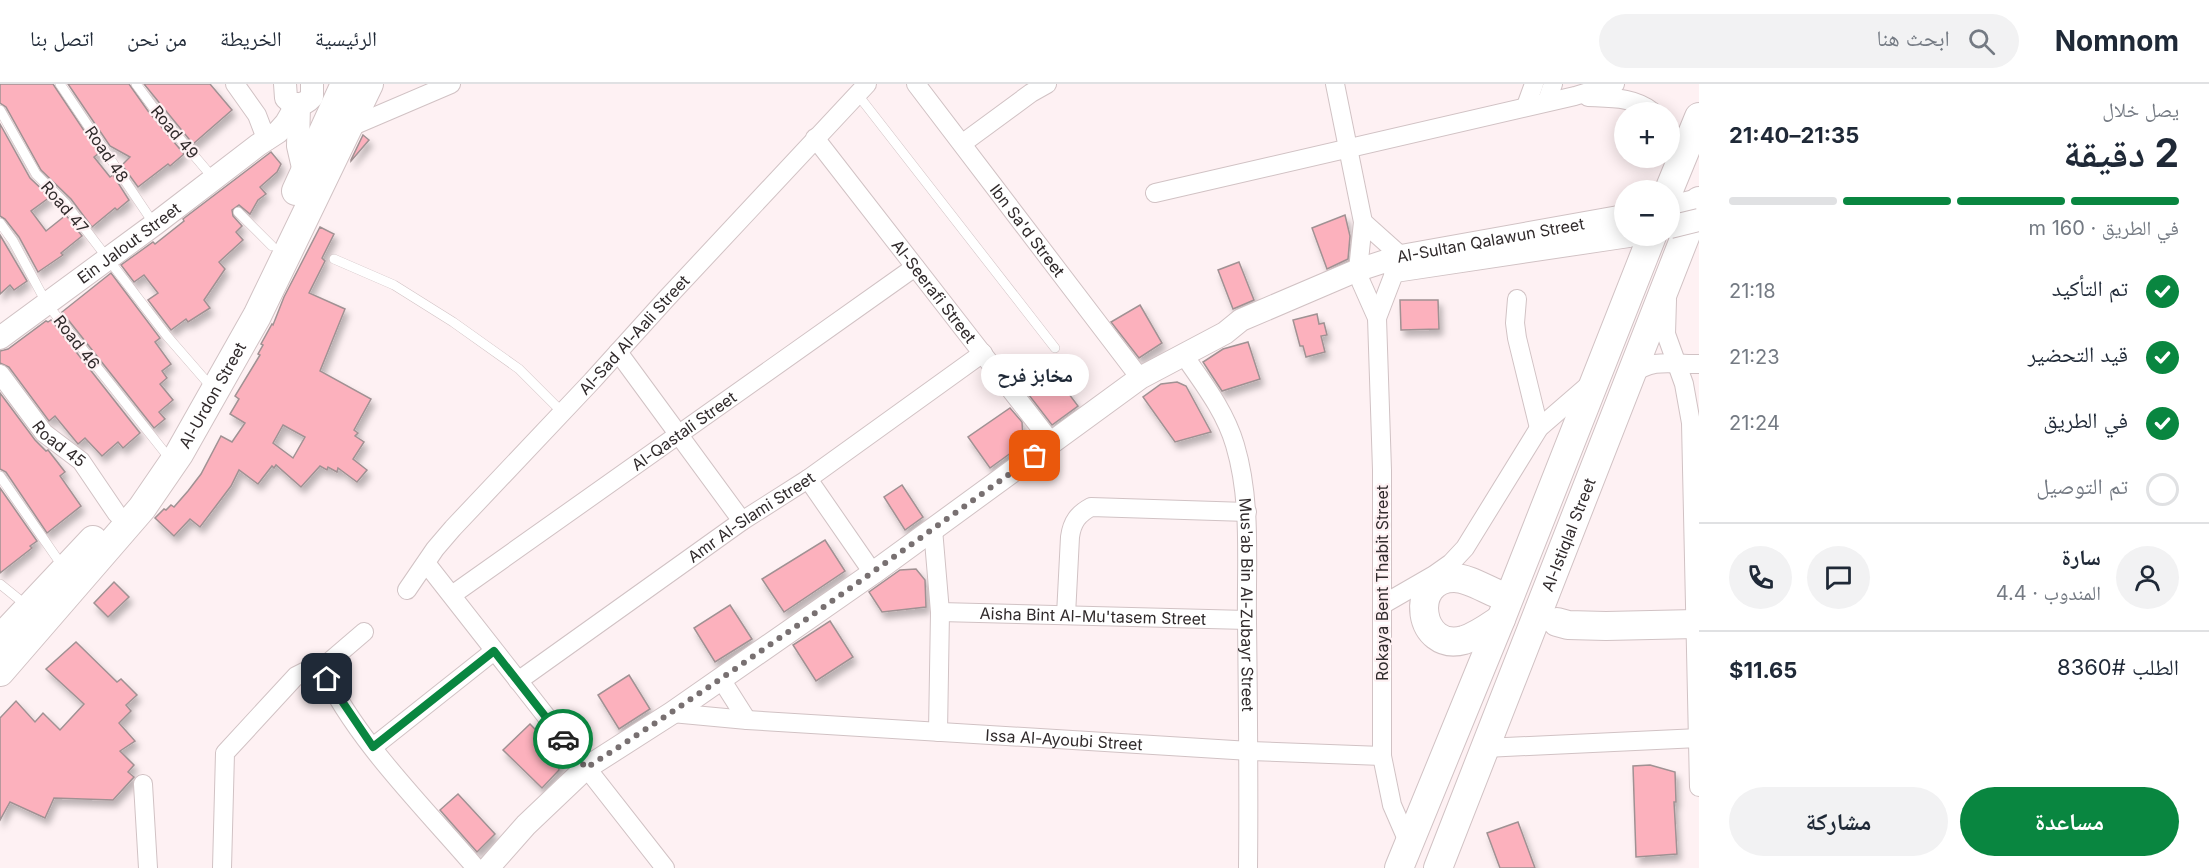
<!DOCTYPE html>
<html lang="ar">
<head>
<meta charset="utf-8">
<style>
  :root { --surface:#fff; --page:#f2f2f3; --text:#1f2937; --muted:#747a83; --line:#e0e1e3; --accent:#098640 }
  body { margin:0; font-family:Inter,"Noto Naskh Arabic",sans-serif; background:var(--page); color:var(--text); direction:rtl; height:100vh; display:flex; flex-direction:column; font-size:22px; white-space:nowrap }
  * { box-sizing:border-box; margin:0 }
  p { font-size:20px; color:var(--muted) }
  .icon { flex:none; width:33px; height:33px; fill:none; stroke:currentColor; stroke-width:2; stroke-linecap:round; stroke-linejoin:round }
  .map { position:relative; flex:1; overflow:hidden; direction:ltr }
  .details { display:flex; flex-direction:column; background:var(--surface); width:510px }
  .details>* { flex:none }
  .fabs { position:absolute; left:1614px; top:18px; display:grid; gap:12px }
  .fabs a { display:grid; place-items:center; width:66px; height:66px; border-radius:50%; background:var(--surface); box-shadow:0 3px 15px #0003; font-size:30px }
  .pin { position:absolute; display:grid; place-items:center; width:51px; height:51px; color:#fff; margin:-26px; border-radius:12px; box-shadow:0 3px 9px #0006 }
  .courier { position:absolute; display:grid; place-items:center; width:60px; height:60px; margin:-30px; border:4px solid #098640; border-radius:50%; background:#fff; color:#222; box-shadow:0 2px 8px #0007 }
  .bubble { position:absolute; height:42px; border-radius:21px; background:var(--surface); box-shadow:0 3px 15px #0003; font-size:20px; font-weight:700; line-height:42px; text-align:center; direction:rtl }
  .overview em { font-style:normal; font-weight:700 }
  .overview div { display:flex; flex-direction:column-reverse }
  .overview { display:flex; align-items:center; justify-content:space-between; height:102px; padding:0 30px }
  h1 { font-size:39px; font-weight:700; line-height:45px }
  .bar { display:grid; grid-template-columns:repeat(4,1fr); gap:9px 6px; align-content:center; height:72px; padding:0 30px }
  .bar i { height:8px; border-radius:4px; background:var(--line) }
  .bar .active { background:var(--accent) }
  .bar p { grid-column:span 4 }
  .line { display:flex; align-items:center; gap:15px; padding:0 30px; border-top:2px solid var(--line) }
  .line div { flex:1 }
  .round { display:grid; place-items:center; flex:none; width:63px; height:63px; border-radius:32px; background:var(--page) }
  ol { padding:0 30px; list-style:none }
  li { display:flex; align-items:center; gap:18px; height:66px }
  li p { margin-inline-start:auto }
  li .icon { padding:6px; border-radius:50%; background:var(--accent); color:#fff; stroke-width:4 }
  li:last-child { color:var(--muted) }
  li i { width:33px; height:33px; border:3px solid var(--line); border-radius:50% }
  .primary-button { display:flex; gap:12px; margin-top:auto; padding:12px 30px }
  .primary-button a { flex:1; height:69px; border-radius:36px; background:var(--accent); color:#fff; font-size:24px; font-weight:700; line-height:69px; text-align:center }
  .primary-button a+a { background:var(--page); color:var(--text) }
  header { display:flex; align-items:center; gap:36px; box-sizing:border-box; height:84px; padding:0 30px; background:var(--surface); border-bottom:2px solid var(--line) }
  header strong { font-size:28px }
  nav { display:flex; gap:33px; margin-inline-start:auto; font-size:21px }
  .search { width:420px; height:54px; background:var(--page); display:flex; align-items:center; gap:15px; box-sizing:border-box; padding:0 21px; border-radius:33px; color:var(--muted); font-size:22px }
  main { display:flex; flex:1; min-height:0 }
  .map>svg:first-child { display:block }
  .building { fill:#fcb1bd; stroke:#a09193; stroke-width:1.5; fill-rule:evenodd; filter:url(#shadow) }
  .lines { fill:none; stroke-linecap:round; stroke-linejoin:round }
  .service-casing { stroke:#d1c2c4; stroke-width:10 }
  .minor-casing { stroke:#d1c2c4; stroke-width:20 }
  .tertiary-casing { stroke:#d1c2c4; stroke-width:24 }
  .trunk-casing { stroke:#d1c2c4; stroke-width:30 }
  .service { stroke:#fff; stroke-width:9 }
  .minor { stroke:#fff; stroke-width:18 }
  .tertiary { stroke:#fff; stroke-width:22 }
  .trunk { stroke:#fff; stroke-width:28 }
  .tertiary-bridge-casing { stroke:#d1c2c4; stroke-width:24; stroke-linecap:butt }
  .tertiary-bridge { stroke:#fff; stroke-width:22 }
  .done { stroke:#787071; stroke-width:6; stroke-dasharray:0 10.8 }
  .route { stroke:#098640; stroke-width:8 }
  .labels { text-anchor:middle; stroke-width:4.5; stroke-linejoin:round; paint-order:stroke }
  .street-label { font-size:16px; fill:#302a2b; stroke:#fef1f3 }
</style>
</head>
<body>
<header>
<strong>Nomnom</strong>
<div class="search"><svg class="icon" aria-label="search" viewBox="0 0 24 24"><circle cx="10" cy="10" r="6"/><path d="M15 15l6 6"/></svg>ابحث هنا</div>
<nav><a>الرئيسية</a><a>الخريطة</a><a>من نحن</a><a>اتصل بنا</a></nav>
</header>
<main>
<section class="details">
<div class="overview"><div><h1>2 دقيقة</h1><p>يصل خلال</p></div><em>21:35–21:40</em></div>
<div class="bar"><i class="active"></i><i class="active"></i><i class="active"></i><i></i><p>في الطريق · 160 m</p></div>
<ol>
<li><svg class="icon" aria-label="check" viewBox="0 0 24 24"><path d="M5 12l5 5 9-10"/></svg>تم التأكيد<p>21:18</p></li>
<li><svg class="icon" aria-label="check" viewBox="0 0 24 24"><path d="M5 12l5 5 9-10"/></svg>قيد التحضير<p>21:23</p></li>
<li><svg class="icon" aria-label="check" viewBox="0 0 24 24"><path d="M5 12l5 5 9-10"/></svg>في الطريق<p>21:24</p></li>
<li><i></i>تم التوصيل</li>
</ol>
<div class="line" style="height:108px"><a class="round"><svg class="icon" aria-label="person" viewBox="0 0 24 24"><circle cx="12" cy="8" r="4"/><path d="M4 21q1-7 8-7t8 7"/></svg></a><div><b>سارة</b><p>المندوب · 4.4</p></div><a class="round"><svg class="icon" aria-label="chat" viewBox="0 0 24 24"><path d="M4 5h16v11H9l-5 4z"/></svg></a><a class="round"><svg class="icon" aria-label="phone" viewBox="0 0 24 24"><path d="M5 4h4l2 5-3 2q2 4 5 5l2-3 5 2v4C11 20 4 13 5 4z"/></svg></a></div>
<div class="line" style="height:78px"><div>الطلب #8360</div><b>$11.65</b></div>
<div class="primary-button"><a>مساعدة</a><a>مشاركة</a></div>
</section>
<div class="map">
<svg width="1699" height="784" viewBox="0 0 1699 784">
  <defs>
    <filter id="shadow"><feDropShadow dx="3.5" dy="6" stdDeviation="3" flood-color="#0004"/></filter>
  </defs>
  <rect width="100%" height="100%" fill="#fef1f3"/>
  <!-- building -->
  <g class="building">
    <polygon points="0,0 53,0 99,69 94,73 110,93 113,91 129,116 117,126 115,124 92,143 71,115 41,86 6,23 0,19"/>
    <polygon points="68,0 129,0 148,27 184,70 170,82 168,80 138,103 122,81 130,73 110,62"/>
    <polygon points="144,0 210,0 232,26 193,60"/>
    <polygon points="0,40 30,94 50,113 31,127 46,147 66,131 82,152 61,169 63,171 38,188 19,153 5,135 0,132"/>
    <polygon points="363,51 369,56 351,77 351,76"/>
    <polygon points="271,68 281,80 277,88 260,103 266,110 258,116 250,130 239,121 232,126 233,132 242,142 236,148 243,156 219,178 225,185 204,216 210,224 188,238 186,235 171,246 148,216 158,209 144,191 134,198 121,181 153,158 155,160 184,137 183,135"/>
    <polygon points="1345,131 1350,152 1348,175 1327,185 1312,144"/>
    <path d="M320 143 334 150 322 174 325 177 309 209 345 225 320 287 371 315 354 346 358 349 355 352 364 358 353 375 367 386 357 398 338 384 337 388 328 383 327 386 320 382 301 403 276 381 274 384 272 382 258 400 239 386 231 402 200 443 190 435 174 452 155 434 164 425 166 426 171 421 174 423 188 407 201 390 221 352 232 358 245 339 230 330 239 315 235 312 260 271 258 270 263 261 261 260 272 240 273 241 284 213ZM283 341 305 353 293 374 273 359Z"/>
    <polygon points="0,151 27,197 14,206 10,201 0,210"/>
    <polygon points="1239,178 1254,216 1233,225 1218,186"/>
    <polygon points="111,189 160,254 155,258 171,280 162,287 167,294 160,300 173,316 159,328 165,335 154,344 62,228"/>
    <polygon points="1400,216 1438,216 1439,245 1401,246"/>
    <polygon points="1140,221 1162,259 1139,274 1111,238"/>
    <polygon points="1317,230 1319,240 1324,239 1327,251 1321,252 1325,268 1306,273 1303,262 1300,262 1293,236"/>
    <polygon points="51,236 140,349 123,364 118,358 102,372 85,354 78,360 55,332 49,337 9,283 0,279 0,267 8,265 46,237 48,238"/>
    <polygon points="1248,258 1260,295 1222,307 1203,278 1223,265"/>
    <polygon points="1048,282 1078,322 1052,341 1022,302"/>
    <polygon points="1177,298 1186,302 1211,348 1175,358 1143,313 1161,300"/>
    <polygon points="0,309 35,356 46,367 48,366 65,388 60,392 81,422 47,449 6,388 0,385"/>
    <polygon points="1010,324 1022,338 1023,354 1019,363 990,384 968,353"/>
    <polygon points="902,401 923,433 905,446 884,413"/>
    <polygon points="0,404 37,457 30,462 32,464 0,489"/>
    <polygon points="825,456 845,487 784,528 762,495"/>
    <polygon points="916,485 925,496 926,523 882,528 869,508 900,486"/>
    <polygon points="114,498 129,513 108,533 94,519"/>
    <polygon points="730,521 752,555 715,578 694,544"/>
    <polygon points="830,537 853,573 816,597 793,561"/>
    <polygon points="76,558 117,598 121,595 137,611 126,621 131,627 119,639 135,657 120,667 134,681 128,688 134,693 113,716 54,714 45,734 10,718 0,736 0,634 16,617 35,638 43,629 60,646 84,620 46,585"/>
    <polygon points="629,591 650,625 619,645 598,611"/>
    <polygon points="530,640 558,669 559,686 542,704 503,666"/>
    <polygon points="1650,681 1675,688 1676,718 1674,718 1677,770 1636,773 1633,682"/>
    <polygon points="458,710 495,750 477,768 440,726"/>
    <polygon points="1518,738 1535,784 1500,784 1487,749"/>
  </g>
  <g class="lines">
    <defs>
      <g id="service">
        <polyline points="60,0 154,140"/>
        <polyline points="136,0 153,23 214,95"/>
        <polyline points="858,11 1055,264"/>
        <polyline points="0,26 36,90 66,120 167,252 207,298"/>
        <polyline points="238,128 272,162"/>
        <polyline points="0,139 13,157 47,220 166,370"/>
        <polyline points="334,175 394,201 453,238 519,285 563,329"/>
        <polyline points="0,392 63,483"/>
        <polyline points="0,500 26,521"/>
      </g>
      <g id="minor">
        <polyline points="235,0 257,31 267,57"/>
        <path id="s1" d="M916 0 1140 294"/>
        <polyline points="1335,0 1363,138 1358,186"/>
        <path d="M1588 13C1612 14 1634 13 1653 28"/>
        <polyline points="1547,17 1553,0"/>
        <polyline points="1526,22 1534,0"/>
        <polyline points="348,44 451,0"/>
        <polyline points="1670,47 1675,62 1676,80"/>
        <path id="s2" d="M815 54 1052 359"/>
        <polyline points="963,59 1031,9 1047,0"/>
        <polyline points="1155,109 1575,12 1615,0"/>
        <polyline points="1363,138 1401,172"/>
        <polyline points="1361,198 1377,234 1382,386 1382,672 1392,721 1409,760"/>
        <polyline points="1517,215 1515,239 1517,254 1539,344"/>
        <polyline points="1667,216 1666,250 1684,300 1691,339 1699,703"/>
        <polyline points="1377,234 1395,187"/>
        <polyline points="618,268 742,437"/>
        <path id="s3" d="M1183 270C1203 299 1225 327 1235 361 1252 418 1246 479 1247 538 1248 620 1249 702 1248 784"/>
        <path id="s4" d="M0 290 44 349 81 377 117 430"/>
        <path d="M1631 291C1654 273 1673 281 1699 280"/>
        <polyline points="808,395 873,489"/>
        <polyline points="933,445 940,528 938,648"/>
        <polyline points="426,479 665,784"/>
        <path id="s5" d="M407 506 435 465 453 444 592 297 667 214 867 0"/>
        <path id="s6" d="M452 511 915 183"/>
        <polyline points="1382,521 1434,491 1451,479 1465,464 1539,344 1591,299"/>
        <path id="s7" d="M940 528 1247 536"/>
        <path d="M1066 531 1070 453C1072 438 1078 430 1091 423L1247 428"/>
        <path d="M322 584C356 657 424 723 476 784"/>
        <polyline points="721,595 747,636"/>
        <path id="s8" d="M518 597 742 437 808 395 983 269"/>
        <path id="s9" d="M672 629 747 636 1250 667 1382 672"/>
        <polyline points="373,663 494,567"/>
        <polyline points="1485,664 1699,654"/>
        <polyline points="143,700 148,784"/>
        <polyline points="222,784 225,669 296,592 304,588 322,584 364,548"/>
      </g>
      <g id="tertiary">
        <path d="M285 0 286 14C294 23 304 22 312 13V0"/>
        <polyline points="299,21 298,62 304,88"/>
        <polyline points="1670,123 1699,116"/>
        <polyline points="1395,187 1629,152"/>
        <path id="s10" d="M0 254 155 140 258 61 278 48 286 39 297 20"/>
        <path id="s11" d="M488 784 526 741 586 684 672 629 873 489 1140 294 1225 249 1241 236 1358 186 1401 172 1624 132"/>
      </g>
      <g id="trunk">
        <polyline points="1669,106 1699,33"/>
        <polyline points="296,107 345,0"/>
        <path d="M1498 510C1485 505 1468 494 1454 494 1408 494 1418 569 1464 556 1477 552 1489 543 1501 535"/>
        <polyline points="1557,538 1568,541 1606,542 1696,540"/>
        <polyline points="0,555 93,456"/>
        <path id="s12" d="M0 588 142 424 179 370 257 232 369 0"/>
        <polyline points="1399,784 1501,535 1652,152"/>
        <path id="s13" d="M1438 784 1699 117"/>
      </g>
    </defs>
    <!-- service casing -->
    <use href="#service" class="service-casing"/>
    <!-- minor casing -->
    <use href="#minor" class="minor-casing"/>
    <!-- tertiary casing -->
    <use href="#tertiary" class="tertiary-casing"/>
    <!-- trunk casing -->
    <use href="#trunk" class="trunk-casing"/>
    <!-- service -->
    <use href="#service" class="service"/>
    <!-- minor -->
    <use href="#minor" class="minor"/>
    <!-- tertiary -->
    <use href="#tertiary" class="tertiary"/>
    <!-- trunk -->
    <use href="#trunk" class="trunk"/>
    <defs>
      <polyline id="tertiary-bridge" points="1670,143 1699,136"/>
    </defs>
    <!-- tertiary-bridge casing -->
    <use href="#tertiary-bridge" class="tertiary-bridge-casing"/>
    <!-- tertiary-bridge -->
    <use href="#tertiary-bridge" class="tertiary-bridge"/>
  </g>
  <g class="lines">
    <!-- done -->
    <path class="done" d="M563 655 586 684C740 586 887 477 1035 372"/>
    <!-- route -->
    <polyline class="route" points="327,595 373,663 494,567 563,655"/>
  </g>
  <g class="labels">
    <!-- street labels -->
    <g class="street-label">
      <text transform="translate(175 48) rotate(50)" y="6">Road 49</text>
      <text transform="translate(107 70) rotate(56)" y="6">Road 48</text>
      <text transform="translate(65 123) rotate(49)" y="6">Road 47</text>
      <text dy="6" stroke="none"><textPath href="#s1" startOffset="184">Ibn Sa'd Street</textPath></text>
      <text dy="6" stroke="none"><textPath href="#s11" startOffset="1198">Al-Sultan Qalawun Street</textPath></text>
      <text dy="6" stroke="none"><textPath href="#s10" startOffset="160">Ein Jalout Street</textPath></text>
      <text dy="6" stroke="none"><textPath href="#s2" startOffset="194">Al-Seerafi Street</textPath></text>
      <text dy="6" stroke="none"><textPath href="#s5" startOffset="342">Al-Sad Al-Aali Street</textPath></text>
      <text transform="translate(77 258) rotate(52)" y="6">Road 46</text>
      <text dy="6" stroke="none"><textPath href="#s12" startOffset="350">Al-Urdon Street</textPath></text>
      <text dy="6" stroke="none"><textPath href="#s6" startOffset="284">Al-Qastali Street</textPath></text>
      <text dy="6" stroke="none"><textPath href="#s4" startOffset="92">Road 45</textPath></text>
      <text dy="6" stroke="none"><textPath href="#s8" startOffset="285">Amr Al-Slami Street</textPath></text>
      <text dy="6" stroke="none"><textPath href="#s13" startOffset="358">Al-Istiqlal Street</textPath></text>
      <text transform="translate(1382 499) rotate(-90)" y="6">Rokaya Bent Thabit Street</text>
      <text dy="6" stroke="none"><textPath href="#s3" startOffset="266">Mus'ab Bin Al-Zubayr Street</textPath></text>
      <text dy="6" stroke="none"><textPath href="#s7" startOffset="153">Aisha Bint Al-Mu'tasem Street</textPath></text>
      <text dy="6" stroke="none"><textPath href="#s9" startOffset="393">Issa Al-Ayoubi Street</textPath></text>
    </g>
  </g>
</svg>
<div class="fabs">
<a>+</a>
<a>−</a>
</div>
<div class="pin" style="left:1035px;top:372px;background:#ea580c"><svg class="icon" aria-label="bag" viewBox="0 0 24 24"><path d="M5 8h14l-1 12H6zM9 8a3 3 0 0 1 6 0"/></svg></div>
<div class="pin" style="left:327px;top:595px;background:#1f2937"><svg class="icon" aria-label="home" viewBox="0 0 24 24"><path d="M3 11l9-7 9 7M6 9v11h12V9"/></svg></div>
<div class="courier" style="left:563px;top:655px"><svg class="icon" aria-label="car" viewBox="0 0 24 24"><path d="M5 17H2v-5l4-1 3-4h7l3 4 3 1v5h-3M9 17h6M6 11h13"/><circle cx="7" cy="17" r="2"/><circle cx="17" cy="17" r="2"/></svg></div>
<div class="bubble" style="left:981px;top:270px;width:108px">مخابز فرح</div>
</div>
</main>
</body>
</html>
